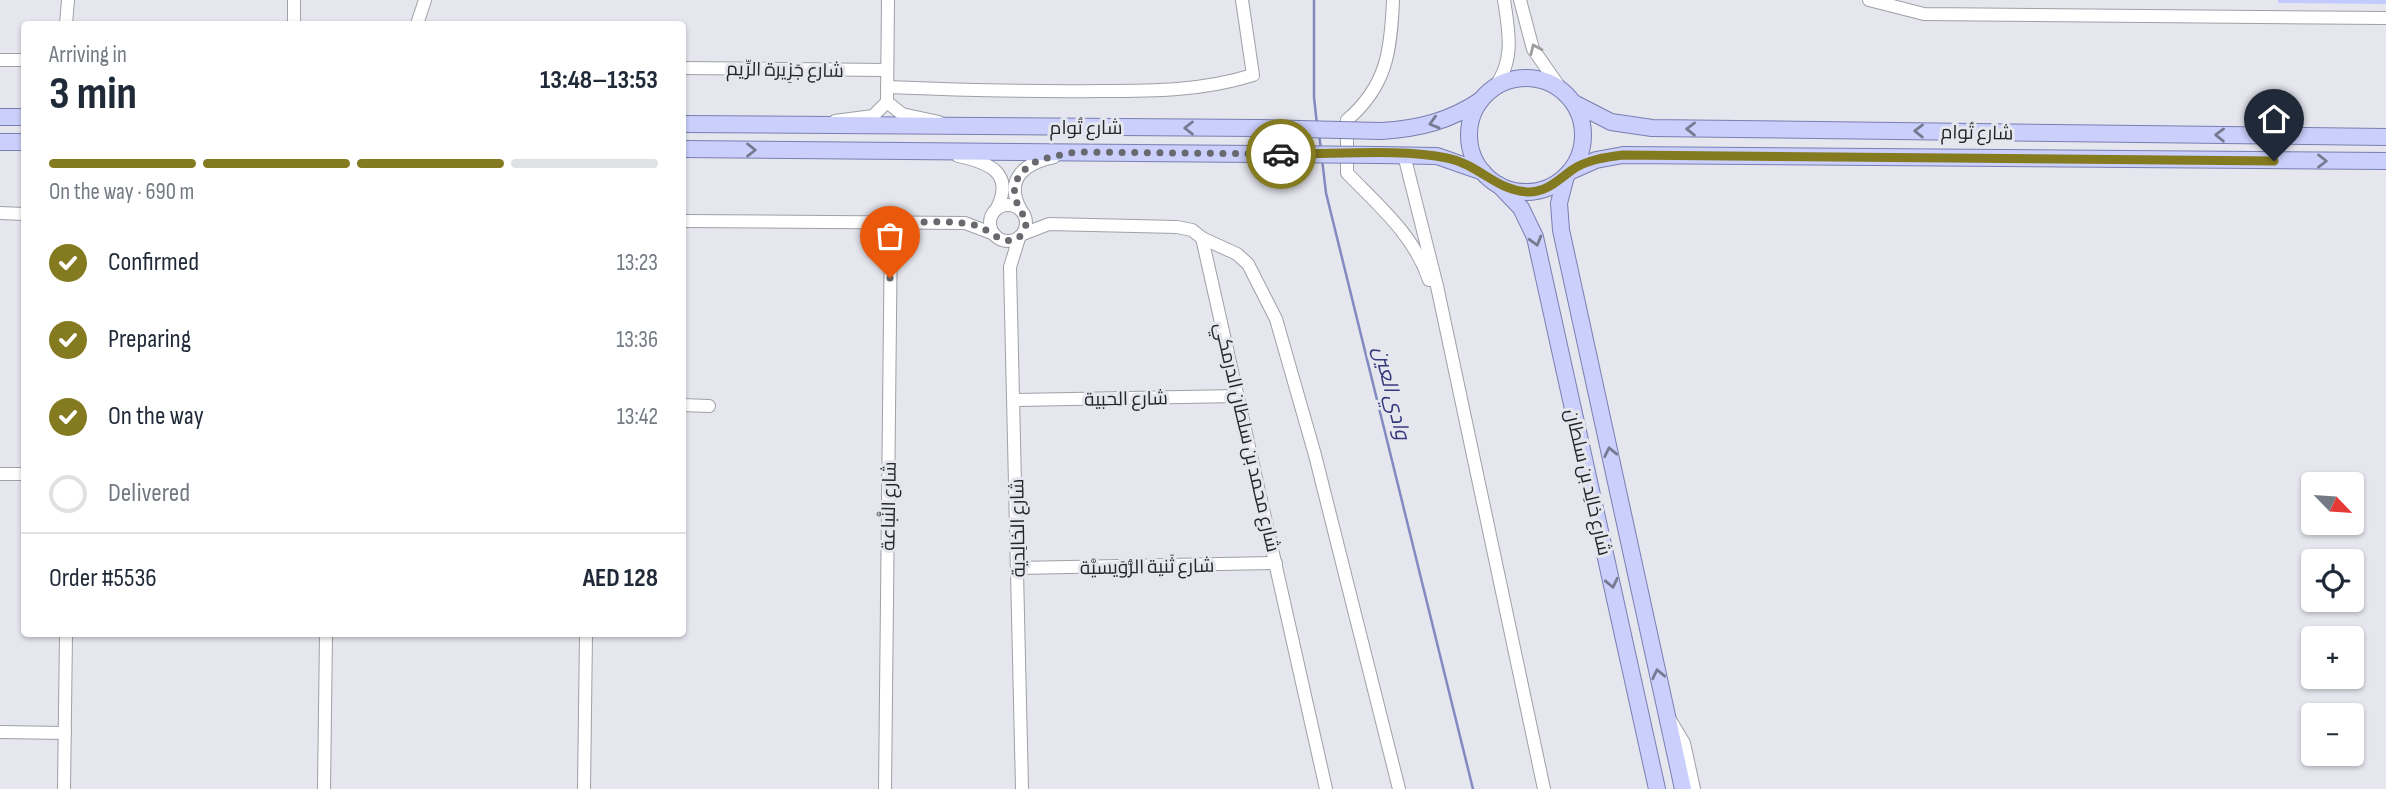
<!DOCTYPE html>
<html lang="en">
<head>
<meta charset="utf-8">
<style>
  :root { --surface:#fff; --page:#f2f2f3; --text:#1f2937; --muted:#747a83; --line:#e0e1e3; --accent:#847a1f }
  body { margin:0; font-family:"Sofia Sans Condensed",Cairo,sans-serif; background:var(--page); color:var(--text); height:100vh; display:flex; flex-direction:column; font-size:26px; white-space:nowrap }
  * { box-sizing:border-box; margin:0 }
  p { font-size:23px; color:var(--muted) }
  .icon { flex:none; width:38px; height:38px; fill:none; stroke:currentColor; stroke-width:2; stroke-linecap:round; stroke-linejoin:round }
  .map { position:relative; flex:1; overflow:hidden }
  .side { position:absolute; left:21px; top:21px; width:665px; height:616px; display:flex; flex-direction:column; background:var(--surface); border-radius:7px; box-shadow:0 2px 5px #0004 }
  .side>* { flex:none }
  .needle { width:46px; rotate:115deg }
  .buttons { position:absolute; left:2301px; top:472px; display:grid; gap:14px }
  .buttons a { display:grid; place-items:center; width:63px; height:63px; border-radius:7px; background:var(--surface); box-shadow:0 2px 5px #0004; font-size:35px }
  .pin { position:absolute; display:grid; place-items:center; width:60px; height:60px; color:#fff; margin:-72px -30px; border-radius:50% 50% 50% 0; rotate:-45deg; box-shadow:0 0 7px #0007 }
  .pin .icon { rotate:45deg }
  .courier { position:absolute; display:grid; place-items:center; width:70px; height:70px; margin:-35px; border:5px solid #847a1f; border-radius:50%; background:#fff; color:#222; box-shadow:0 2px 9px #0007 }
  .overview em { font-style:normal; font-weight:700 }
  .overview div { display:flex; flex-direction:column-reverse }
  .overview { display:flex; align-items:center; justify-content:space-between; height:119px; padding:0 28px }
  h1 { font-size:46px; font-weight:700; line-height:52px }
  .bar { display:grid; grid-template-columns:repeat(4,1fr); gap:10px 7px; align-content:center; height:84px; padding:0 28px }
  .bar i { height:9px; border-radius:5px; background:var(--line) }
  .bar .current { background:var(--accent) }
  .bar p { grid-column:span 4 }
  .line { display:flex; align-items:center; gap:18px; padding:0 28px; border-top:2px solid var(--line) }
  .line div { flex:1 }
  ol { padding:0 28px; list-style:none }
  li { display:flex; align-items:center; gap:21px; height:77px }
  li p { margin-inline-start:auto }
  li .icon { padding:7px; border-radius:50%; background:var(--accent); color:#fff; stroke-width:4 }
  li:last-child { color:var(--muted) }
  li i { width:38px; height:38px; border:4px solid var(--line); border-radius:50% }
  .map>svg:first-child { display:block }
  .grass { fill:url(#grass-tufts) }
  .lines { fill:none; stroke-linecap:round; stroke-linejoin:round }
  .stream { stroke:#838ac1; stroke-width:2.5 }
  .minor-casing { stroke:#9fa0a8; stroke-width:14 }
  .major-casing { stroke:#797fb0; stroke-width:18 }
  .minor { stroke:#fff; stroke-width:12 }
  .major { stroke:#cacffb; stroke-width:16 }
  .major-bridge-casing { stroke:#797fb0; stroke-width:18; stroke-linecap:butt }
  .major-bridge { stroke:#cacffb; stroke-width:16 }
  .oneway { stroke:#9d9d9f }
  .oneway2 { stroke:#787a92 }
  .done { stroke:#68696e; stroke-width:7; stroke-dasharray:0 12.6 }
  .route { stroke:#847a1f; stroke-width:9 }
  .labels { text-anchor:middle; stroke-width:6; stroke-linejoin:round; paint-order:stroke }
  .street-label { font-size:19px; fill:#252629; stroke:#e5e6ee }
  .water-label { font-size:21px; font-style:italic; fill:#36387c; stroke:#e5e6ee }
</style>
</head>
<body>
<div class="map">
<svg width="2386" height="789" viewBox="0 0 2386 789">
  <defs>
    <pattern id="grass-tufts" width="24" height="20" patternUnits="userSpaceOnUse" patternTransform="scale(1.75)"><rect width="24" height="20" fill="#c3cbfe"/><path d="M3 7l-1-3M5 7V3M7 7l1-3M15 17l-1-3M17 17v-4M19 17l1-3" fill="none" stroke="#a7aeda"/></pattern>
  </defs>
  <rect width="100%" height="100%" fill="#e5e6ee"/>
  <!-- grass -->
  <polygon class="grass" points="2278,0 2386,0 2386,4 2278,3"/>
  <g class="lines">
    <!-- stream -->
    <g class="stream">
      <polyline points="1314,0 1314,97 1317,125"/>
      <polyline points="1319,135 1321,149"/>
      <polyline points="1322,159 1326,193 1473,789"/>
    </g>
    <defs>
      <g id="minor">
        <polyline points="294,0 294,24"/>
        <path d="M1393 0C1391 50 1387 86 1347 120V173C1379 206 1414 235 1429 280"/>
        <polyline points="1520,0 1533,49 1563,92"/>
        <polyline points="1869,0 1924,14 2386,18"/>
        <polyline points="66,24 68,0"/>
        <polyline points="417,24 425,0"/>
        <polyline points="0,60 24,60"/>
        <polyline points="682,68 887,70"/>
        <path d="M887 87C959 90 1029 92 1100 91 1153 91 1202 91 1253 75L1242 0"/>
        <path d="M1494 88C1515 61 1509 32 1504 0"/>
        <polyline points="887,102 902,114 939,122"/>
        <polyline points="835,121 873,116 887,102 888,0"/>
        <polyline points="1404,155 1437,286 1544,789"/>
        <path d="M958 156C987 162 1015 172 997 208"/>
        <circle cx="1008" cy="223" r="18"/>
        <path d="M1020 208C1004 178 1027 162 1054 157"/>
        <polyline points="0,213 24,214"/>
        <polyline points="682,221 965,223 994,234"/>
        <polyline points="1023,234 1049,224 1177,227 1192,230 1202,238 1326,789"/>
        <polyline points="1019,238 1010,267 1022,789"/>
        <polyline points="1202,238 1237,254 1248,264 1276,319 1315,455 1399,789"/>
        <polyline points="1014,400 1238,396"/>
        <polyline points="682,405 709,406"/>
        <polyline points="0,474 24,474"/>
        <polyline points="1018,568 1276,563"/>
        <polyline points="1669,718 1684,743 1694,789"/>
        <polyline points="0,732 65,733"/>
        <polyline points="64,789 66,634"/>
        <polyline points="324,789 326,634"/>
        <polyline points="584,789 586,634"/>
        <polyline points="885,789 891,223"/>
      </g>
      <g id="major">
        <circle cx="1526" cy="135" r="57"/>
        <polyline points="1574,103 1611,122 1652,128 2386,137"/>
        <polyline points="0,117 24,117"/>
        <polyline points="682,124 1258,128"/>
        <path d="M1381 131C1418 129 1450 121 1481 100"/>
        <polyline points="0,142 24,142"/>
        <polyline points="682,149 1258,154"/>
        <polyline points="1380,155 1437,156 1483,172"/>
        <polyline points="1571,171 1596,160 1623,155 2386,161"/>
        <polyline points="1566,176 1559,203 1561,230 1683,789"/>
        <polyline points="1499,185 1521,208 1535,237 1657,789"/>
      </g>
    </defs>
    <!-- minor casing -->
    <use href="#minor" class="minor-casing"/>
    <!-- major casing -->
    <use href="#major" class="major-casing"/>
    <!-- minor -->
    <use href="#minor" class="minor"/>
    <!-- major -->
    <use href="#major" class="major"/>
    <defs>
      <g id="major-bridge">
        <polyline points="1258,128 1381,131"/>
        <polyline points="1258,154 1380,155"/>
      </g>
    </defs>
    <!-- major-bridge casing -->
    <use href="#major-bridge" class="major-bridge-casing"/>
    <!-- major-bridge -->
    <use href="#major-bridge" class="major-bridge"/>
  </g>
  <!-- one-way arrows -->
  <defs><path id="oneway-chevron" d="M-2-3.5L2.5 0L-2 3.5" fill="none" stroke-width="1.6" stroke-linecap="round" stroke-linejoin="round" transform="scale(1.75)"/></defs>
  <use class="oneway" href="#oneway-chevron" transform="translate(1535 49) rotate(-114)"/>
  <g class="oneway2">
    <use href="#oneway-chevron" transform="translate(1434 123) rotate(163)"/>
    <use href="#oneway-chevron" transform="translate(1189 128) rotate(-180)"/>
    <use href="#oneway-chevron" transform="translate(1691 129) rotate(-179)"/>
    <use href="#oneway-chevron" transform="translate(1919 131) rotate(-179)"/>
    <use href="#oneway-chevron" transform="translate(2220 135) rotate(-179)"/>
    <use href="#oneway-chevron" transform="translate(751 150)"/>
    <use href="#oneway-chevron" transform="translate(2322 161)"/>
    <use href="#oneway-chevron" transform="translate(1536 241) rotate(74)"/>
    <use href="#oneway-chevron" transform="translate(1610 452) rotate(-102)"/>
    <use href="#oneway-chevron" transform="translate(1612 583) rotate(78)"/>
    <use href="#oneway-chevron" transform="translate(1658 674) rotate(-102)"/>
  </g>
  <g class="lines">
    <!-- done -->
    <path class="done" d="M890 278 891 223C917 223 949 219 974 225 991 229 1001 247 1019 238L1027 223 1016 201 1014 187 1020 173 1038 160 1075 152 1281 154"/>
    <!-- route -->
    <path class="route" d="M1281 154C1330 155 1401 148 1447 158 1479 164 1497 192 1530 192 1548 191 1558 180 1572 170 1586 160 1606 157 1623 155L2274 161"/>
  </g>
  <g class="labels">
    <!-- street labels -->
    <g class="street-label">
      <text transform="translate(785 69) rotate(1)" y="7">شارع جَزِيرة الرِّيم</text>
      <text x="1086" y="134">شارع تُوام</text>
      <text transform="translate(1977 132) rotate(1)" y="7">شارع تُوام</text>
      <text transform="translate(1126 398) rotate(-1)" y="7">شارع الحبية</text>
      <text transform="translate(1248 437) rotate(77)" y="7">شارع محمد بن سلطان الدرمكي</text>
      <text transform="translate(1589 482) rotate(77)" y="7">شارع خالِد بن سلطان</text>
      <text transform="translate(888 506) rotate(-89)" y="7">شارع النَّباعة</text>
      <text transform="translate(1017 528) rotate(-91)" y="7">شارع الخالِدية</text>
      <text transform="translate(1147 566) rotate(-1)" y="7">شارع ثَنية الرُّوَيسيَّة</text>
    </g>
    <!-- water labels -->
    <g class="water-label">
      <text transform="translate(1392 393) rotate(76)" y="7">وادي العين</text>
    </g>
  </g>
</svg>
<div class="buttons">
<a><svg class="needle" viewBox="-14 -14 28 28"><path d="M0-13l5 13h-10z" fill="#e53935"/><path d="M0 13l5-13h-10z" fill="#747a83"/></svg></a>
<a><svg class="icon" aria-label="locate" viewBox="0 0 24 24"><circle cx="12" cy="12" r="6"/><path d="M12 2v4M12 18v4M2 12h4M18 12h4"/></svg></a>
<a>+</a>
<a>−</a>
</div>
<div class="pin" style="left:890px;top:278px;background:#ea580c"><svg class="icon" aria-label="bag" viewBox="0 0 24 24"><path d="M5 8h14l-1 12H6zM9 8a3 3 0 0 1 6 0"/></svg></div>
<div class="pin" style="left:2274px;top:161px;background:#1f2937"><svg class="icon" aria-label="home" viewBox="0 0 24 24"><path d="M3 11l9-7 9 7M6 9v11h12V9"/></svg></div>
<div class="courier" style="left:1281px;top:154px"><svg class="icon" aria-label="car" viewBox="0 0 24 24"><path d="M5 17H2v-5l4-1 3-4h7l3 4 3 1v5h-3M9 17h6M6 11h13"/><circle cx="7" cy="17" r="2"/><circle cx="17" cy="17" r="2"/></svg></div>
<section class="side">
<div class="overview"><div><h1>3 min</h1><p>Arriving in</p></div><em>13:48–13:53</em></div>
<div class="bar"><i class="current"></i><i class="current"></i><i class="current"></i><i></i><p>On the way · 690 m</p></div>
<ol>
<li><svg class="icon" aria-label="check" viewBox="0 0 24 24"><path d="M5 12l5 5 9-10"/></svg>Confirmed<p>13:23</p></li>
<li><svg class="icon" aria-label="check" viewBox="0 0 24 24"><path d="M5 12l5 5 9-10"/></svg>Preparing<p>13:36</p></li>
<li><svg class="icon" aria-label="check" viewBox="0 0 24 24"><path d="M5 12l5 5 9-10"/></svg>On the way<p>13:42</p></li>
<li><i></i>Delivered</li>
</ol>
<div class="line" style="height:91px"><div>Order #5536</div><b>AED 128</b></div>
</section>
</div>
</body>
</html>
